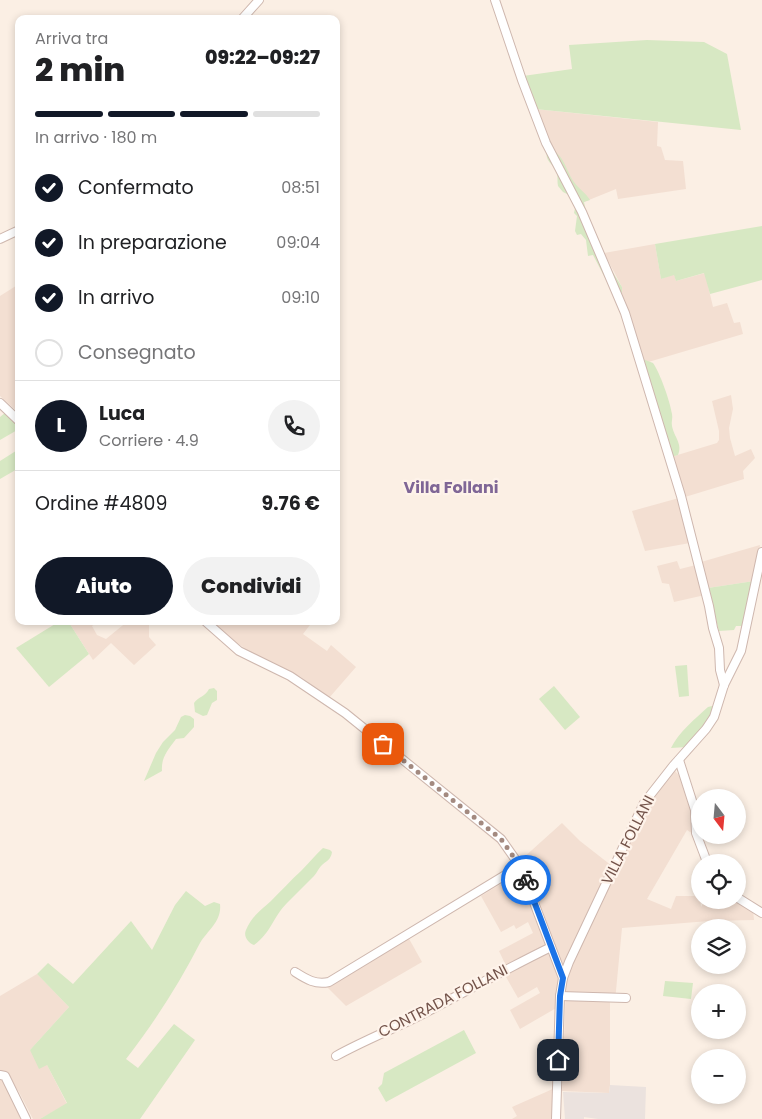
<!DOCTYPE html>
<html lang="it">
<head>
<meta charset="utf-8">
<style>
  :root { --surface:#fff; --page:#f2f2f2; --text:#202124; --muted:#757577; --line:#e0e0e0; --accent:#111827 }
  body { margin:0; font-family:Poppins,sans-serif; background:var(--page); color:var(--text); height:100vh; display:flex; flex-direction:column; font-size:19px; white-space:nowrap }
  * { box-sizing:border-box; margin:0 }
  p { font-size:16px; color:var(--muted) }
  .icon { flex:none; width:28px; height:28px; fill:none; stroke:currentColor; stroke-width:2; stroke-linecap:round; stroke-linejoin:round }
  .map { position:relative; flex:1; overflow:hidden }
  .sheet { position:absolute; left:15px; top:15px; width:325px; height:610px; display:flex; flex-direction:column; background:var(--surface); border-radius:10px; box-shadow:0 2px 8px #0003 }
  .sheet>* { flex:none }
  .needle { width:32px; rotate:164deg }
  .buttons { position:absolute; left:691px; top:789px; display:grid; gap:10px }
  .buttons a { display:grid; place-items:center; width:55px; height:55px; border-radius:50%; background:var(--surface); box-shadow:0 2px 8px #0003; font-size:25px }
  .pin { position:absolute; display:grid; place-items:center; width:42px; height:42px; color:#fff; margin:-21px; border-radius:10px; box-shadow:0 2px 8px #0006 }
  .courier { position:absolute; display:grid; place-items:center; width:50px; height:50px; margin:-25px; border:4px solid #1a73e8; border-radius:50%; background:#fff; color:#222; box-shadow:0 1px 6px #0007 }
  .overview em { font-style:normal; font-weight:800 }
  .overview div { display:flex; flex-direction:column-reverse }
  .overview { display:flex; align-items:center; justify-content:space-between; height:85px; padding:0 20px }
  h1 { font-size:32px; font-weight:800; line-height:38px }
  .bar { display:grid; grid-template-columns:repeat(4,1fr); gap:8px 5px; align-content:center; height:60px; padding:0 20px }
  .bar i { height:6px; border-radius:4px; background:var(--line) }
  .bar .active { background:var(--accent) }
  .bar p { grid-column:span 4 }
  .line { display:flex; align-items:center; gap:12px; padding:0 20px; border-top:1px solid var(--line) }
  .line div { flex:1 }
  .round { display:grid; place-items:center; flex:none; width:52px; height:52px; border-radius:26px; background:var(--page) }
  ol { padding:0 20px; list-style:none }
  li { display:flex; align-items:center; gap:15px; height:55px }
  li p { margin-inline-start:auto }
  li .icon { padding:5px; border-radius:50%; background:var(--accent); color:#fff; stroke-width:4 }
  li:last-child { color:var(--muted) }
  li i { width:28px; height:28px; border:2px solid var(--line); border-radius:50% }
  .primary-button { display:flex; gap:10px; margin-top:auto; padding:10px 20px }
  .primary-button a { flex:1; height:58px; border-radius:30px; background:var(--accent); color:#fff; font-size:20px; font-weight:800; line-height:58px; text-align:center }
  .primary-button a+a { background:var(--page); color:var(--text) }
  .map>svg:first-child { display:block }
  .residential { fill:#f3dfd2 }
  .industrial { fill:#ebe2de }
  .green { fill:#d7e8c3 }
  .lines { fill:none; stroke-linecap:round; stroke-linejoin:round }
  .street-casing { stroke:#ceb7ae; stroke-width:10 }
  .street { stroke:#fff; stroke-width:8 }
  .done { stroke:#a38a80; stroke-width:5; stroke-dasharray:0 9 }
  .route { stroke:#1a73e8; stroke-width:6 }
  .labels { text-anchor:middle; stroke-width:4.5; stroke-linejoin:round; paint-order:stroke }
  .street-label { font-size:15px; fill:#73534a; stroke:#fef3ea }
  .neighbourhood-label { font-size:16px; font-weight:bold; fill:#7f6696; stroke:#fef3ea }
</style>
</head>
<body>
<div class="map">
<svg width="762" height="1119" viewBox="0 0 762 1119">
  <rect width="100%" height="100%" fill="#fbefe4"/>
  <!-- residential -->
  <g class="residential">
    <polygon points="535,109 658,122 657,146 661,147 665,160 683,161 686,189 618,199 616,189 584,202 551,149"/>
    <polygon points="655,244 661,279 674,274 676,281 705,273 713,307 727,303 734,323 740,322 743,334 645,363 622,294 622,287 604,253"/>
    <polygon points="19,284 19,412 18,412 0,396 0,296"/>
    <polygon points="731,395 733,409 729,428 730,438 735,456 751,449 755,458 743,471 744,479 685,497 671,457 717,443 719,440 719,431 712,401"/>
    <polygon points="679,498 690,543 645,551 632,511"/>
    <polygon points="760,545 754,581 708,588 701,562"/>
    <polygon points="677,561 680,569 696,565 705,595 674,602 669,584 662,583 657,566"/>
    <polygon points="68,621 98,621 92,626 97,635 106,639 128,621 149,621 149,637 156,645 134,665 111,643 93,660"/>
    <polygon points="214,621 313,621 303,634 327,651 331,645 356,667 329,698 301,677 254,655 211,624"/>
    <polygon points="675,771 685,782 692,803 693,834 687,830 647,899 671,909 676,896 700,896 701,907 705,900 738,900 753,910 754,920 709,921 622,928 615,1001 610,1001 610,1085 609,1093 562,1091 566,985 570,971 587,928 641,820 655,795"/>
    <polygon points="562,823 580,841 612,866 563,969 522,859"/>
    <polygon points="521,872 560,975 558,1007 520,1029 510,1010 540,993 537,987 518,998 506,977 510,974 499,951 533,933 528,922 516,929 514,925 501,932 481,896"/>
    <polygon points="408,937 422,962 346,1006 325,985"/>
    <polygon points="37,974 69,1007 30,1050 47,1065 67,1104 40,1119 33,1119 19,1092 8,1077 0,1074 0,996"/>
    <polygon points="0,1078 4,1080 16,1108 23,1119 0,1119"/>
    <polygon points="555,1088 554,1119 512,1119 517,1116 512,1107"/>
  </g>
  <!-- industrial -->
  <polygon class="industrial" points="610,1085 646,1087 645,1119 598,1119 584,1117 584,1119 565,1119 563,1092 609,1093"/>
  <!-- green -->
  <g class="green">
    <polygon points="647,40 704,42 727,54 741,130 535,109 523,76 572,69 569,45"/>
    <path d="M547 149C563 150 566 171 574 182 579 189 585 192 590 200L584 202 587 216 600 242 609 266 622 287V294L615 297 593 255 588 256 586 240 581 234 577 235 575 231 577 216 574 213 575 208 569 195 563 192 558 186C557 182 558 177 557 174 555 163 544 164 547 149Z"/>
    <polygon points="762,226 762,280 710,294 704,273 676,281 674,275 661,279 655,244"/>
    <path d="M640 358 653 363C660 373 670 401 672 414 673 418 671 422 672 426 674 437 683 444 678 455L671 457Z"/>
    <polygon points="6,412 19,424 19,429 0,440 0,417"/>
    <polygon points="19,449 19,468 0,479 0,461"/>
    <polygon points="754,581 745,626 736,626 734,630 719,631 708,588"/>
    <polygon points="60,621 68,621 89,654 49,687 16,648"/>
    <polygon points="687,665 689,696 679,697 675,666"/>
    <polygon points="554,686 580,717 565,730 539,699"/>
    <path d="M214 688 217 691V700L212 703 207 715 203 716 195 712 194 703C198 697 206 696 209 689Z"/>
    <path d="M712 706 714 707C710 723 697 735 687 747L671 748C678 733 696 718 708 707Z"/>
    <path d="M185 715 190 716 194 719V727L184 738 176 739C168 750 161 757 162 771L144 781 156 753 163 742 175 730 181 717Z"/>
    <path d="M323 848 330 850 332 852C331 860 326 861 321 866 318 869 317 873 314 876 305 885 296 894 287 903 273 917 271 933 254 945 248 943 243 936 246 930 251 917 261 910 271 901 281 891 291 880 301 871 309 863 315 855 323 848Z"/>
    <path d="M186 891 205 906 214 902 220 904C222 921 208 930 200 943 179 984 154 1023 126 1059L138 1068 174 1024 195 1040 140 1119H40L67 1103 47 1065 39 1069 30 1050 69 1007 37 974 48 963 73 984 131 921 152 950 175 905Z"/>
    <polygon points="665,981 693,983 691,999 663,996"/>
    <polygon points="464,1030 476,1053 386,1102 378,1088 382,1084 384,1073"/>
  </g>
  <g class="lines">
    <defs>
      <g id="street">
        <polyline points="495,0 522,80 546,143 582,212 625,313 681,496 709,606 713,628 719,648 720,670 724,685"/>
        <polyline points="242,19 259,0"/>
        <polyline points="0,239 19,230"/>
        <polyline points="0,403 19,421"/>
        <polyline points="205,621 239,651 290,676 345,713 501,839 520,866 563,978"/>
        <polyline points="679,760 695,810 696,833 707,862"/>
        <polyline points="738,898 762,913"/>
        <path d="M295 972C306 979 315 985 329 982L520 866"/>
        <polyline points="560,996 626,998"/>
        <path d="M336 1056C363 1041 391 1030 419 1016 463 993 506 969 551 947"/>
        <polyline points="0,1075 5,1076 26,1119"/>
        <polyline points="556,1119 560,996 563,978 569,962 644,803 673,766 706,729 714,717 724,685 741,651 762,552"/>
      </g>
    </defs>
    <!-- street casing -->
    <use href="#street" class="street-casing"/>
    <!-- street -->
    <use href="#street" class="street"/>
  </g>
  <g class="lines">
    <!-- done -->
    <polyline class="done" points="383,744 501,839 520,866 526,880"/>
    <!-- route -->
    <polyline class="route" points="526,880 563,978 560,996 558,1060"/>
  </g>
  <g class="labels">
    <!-- street labels -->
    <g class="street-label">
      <text transform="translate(628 840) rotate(-63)" y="5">VILLA FOLLANI</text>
      <text transform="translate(443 1001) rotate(-27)" y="5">CONTRADA FOLLANI</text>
    </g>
    <!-- neighbourhood labels -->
    <g class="neighbourhood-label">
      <text x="451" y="493">Villa Follani</text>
    </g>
  </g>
</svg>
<div class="buttons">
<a><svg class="needle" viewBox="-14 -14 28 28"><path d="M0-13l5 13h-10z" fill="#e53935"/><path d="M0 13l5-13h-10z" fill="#757577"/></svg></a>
<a><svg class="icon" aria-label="locate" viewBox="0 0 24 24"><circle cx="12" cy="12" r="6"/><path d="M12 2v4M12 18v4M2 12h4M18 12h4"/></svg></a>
<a><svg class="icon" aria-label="layers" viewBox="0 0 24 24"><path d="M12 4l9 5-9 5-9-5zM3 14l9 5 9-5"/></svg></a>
<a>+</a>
<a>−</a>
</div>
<div class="pin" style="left:383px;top:744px;background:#ea580c"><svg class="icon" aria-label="bag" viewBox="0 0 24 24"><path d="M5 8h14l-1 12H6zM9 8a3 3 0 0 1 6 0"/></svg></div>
<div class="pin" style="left:558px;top:1060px;background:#1f2937"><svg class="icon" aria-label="home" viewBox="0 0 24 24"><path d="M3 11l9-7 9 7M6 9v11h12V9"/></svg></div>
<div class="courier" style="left:526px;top:880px"><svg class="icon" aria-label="bike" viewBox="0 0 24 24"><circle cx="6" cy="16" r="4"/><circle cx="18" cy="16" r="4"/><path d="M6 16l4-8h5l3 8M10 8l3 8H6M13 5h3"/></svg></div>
<section class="sheet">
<div class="overview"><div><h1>2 min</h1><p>Arriva tra</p></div><em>09:22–09:27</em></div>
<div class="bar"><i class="active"></i><i class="active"></i><i class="active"></i><i></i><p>In arrivo · 180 m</p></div>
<ol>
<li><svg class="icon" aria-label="check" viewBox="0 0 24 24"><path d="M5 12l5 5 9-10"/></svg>Confermato<p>08:51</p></li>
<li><svg class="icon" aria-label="check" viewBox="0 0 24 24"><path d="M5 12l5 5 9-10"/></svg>In preparazione<p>09:04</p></li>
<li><svg class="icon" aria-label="check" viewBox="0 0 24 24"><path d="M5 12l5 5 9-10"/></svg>In arrivo<p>09:10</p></li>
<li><i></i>Consegnato</li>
</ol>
<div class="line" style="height:90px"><b class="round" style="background:var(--accent);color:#fff">L</b><div><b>Luca</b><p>Corriere · 4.9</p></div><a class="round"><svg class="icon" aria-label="phone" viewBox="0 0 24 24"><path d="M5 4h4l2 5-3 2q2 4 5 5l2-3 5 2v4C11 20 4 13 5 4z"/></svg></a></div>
<div class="line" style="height:65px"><div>Ordine #4809</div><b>9.76 €</b></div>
<div class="primary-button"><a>Aiuto</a><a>Condividi</a></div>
</section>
</div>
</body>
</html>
